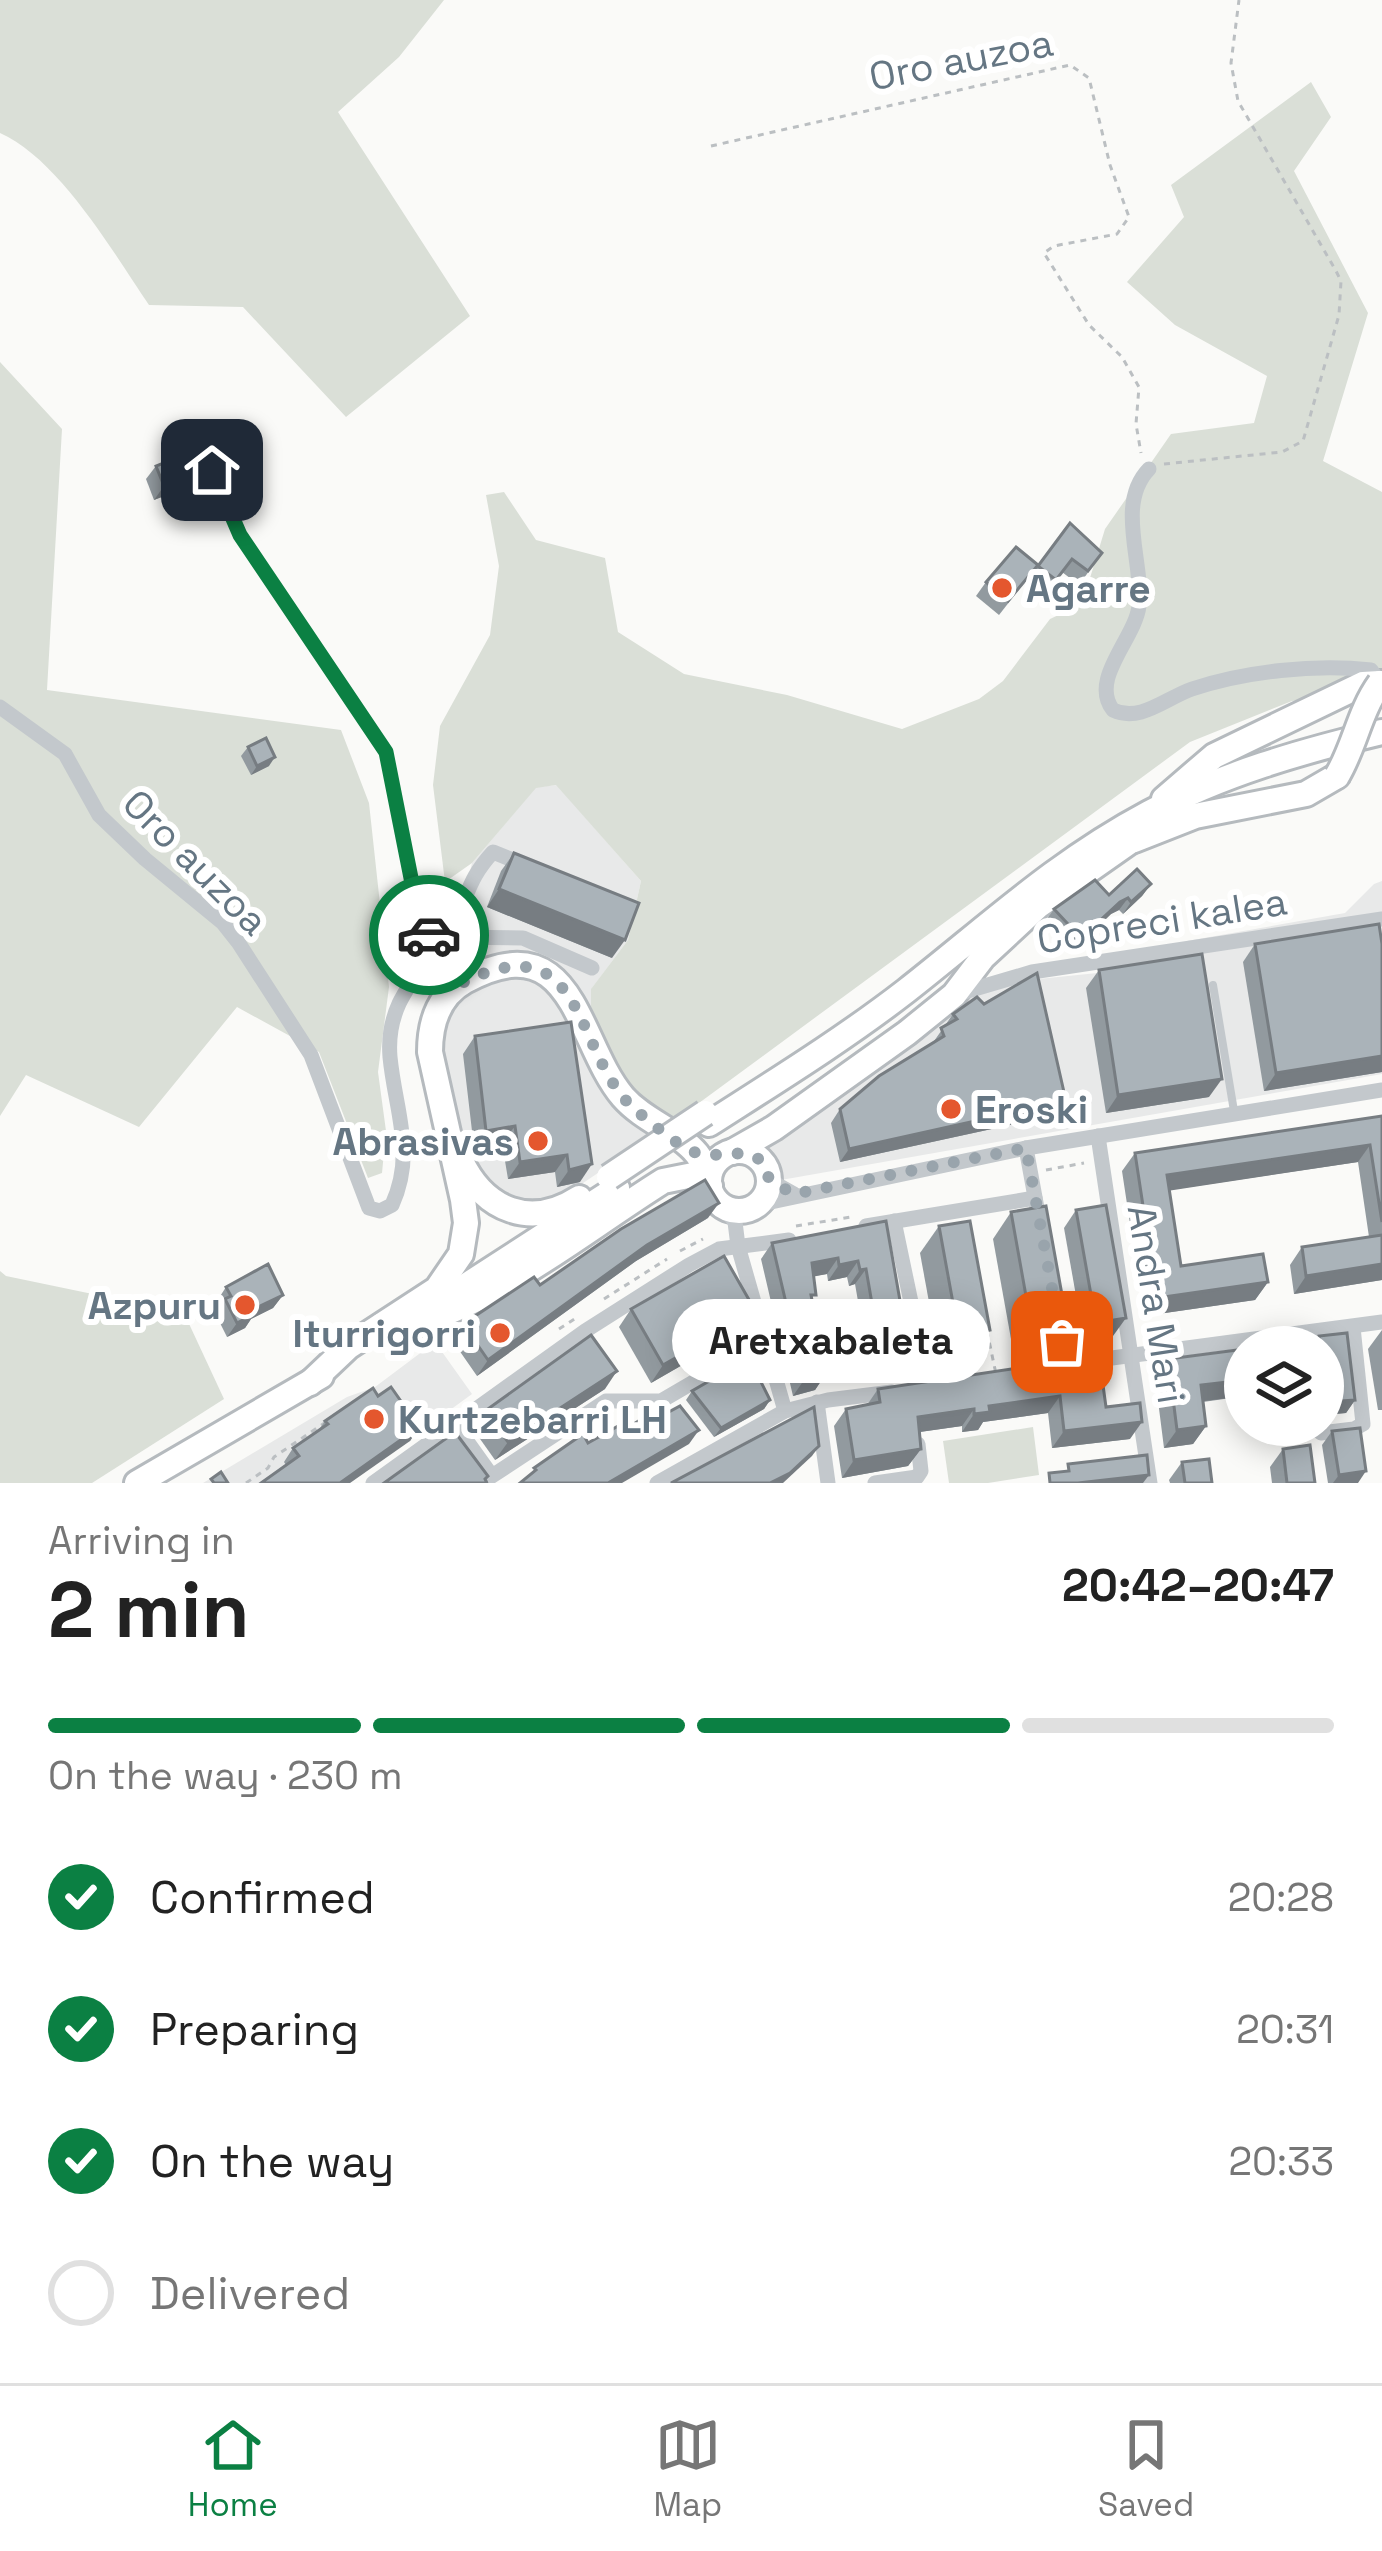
<!DOCTYPE html>
<html lang="en">
<head>
<meta charset="utf-8">
<style>
  :root { --surface:#fff; --page:#f6f6f6; --text:#222; --muted:#767676; --line:#e0e0e0; --accent:#0b8043 }
  body { margin:0; font-family:"Space Grotesk",sans-serif; background:var(--page); color:var(--text); height:100vh; display:flex; flex-direction:column; font-size:45px; white-space:nowrap }
  * { box-sizing:border-box; margin:0 }
  p { font-size:39px; color:var(--muted) }
  .icon { flex:none; width:66px; height:66px; fill:none; stroke:currentColor; stroke-width:2; stroke-linecap:round; stroke-linejoin:round }
  .map { position:relative; height:1483px; overflow:hidden }
  .panel { display:flex; flex-direction:column; background:var(--surface); flex:1 }
  .panel>* { flex:none }
  .tools { position:absolute; left:1224px; top:1326px; display:grid; gap:24px }
  .tools a { display:grid; place-items:center; width:120px; height:120px; border-radius:50%; background:var(--surface); box-shadow:0 6px 30px #0003; font-size:60px }
  .pin { position:absolute; display:grid; place-items:center; width:102px; height:102px; color:#fff; margin:-51px; border-radius:24px; box-shadow:0 6px 18px #0006 }
  .courier { position:absolute; display:grid; place-items:center; width:120px; height:120px; margin:-60px; border:9px solid #0b8043; border-radius:50%; background:#fff; color:#222; box-shadow:0 3px 15px #0007 }
  .bubble { position:absolute; height:84px; border-radius:42px; background:var(--surface); box-shadow:0 6px 30px #0003; font-size:39px; font-weight:800; line-height:84px; text-align:center }
  .overview em { font-style:normal; font-weight:800 }
  .overview div { display:flex; flex-direction:column-reverse }
  .overview { display:flex; align-items:center; justify-content:space-between; height:204px; padding:0 48px }
  h1 { font-size:78px; font-weight:800; line-height:90px }
  .bar { display:grid; grid-template-columns:repeat(4,1fr); gap:18px 12px; align-content:center; height:144px; padding:0 48px }
  .bar i { height:15px; border-radius:9px; background:var(--line) }
  .bar .current { background:var(--accent) }
  .bar p { grid-column:span 4 }
  ol { padding:0 48px; list-style:none }
  li { display:flex; align-items:center; gap:36px; height:132px }
  li p { margin-inline-start:auto }
  li .icon { padding:12px; border-radius:50%; background:var(--accent); color:#fff; stroke-width:4 }
  li:last-child { color:var(--muted) }
  li i { width:66px; height:66px; border:6px solid var(--line); border-radius:50% }
  .tabs { display:flex; justify-content:space-around; align-items:center; height:168px; border-top:3px solid var(--line); background:var(--surface); font-size:33px; color:var(--muted) }
  .tabs a { display:grid; justify-items:center; gap:6px }
  .tabs .current { color:var(--accent) }
  .map>svg:first-child { display:block }
  .built { fill:#e8e9e9 }
  .green { fill:#dadfd7 }
  .lines { fill:none; stroke-linecap:round; stroke-linejoin:round }
  .primary-casing { stroke:#b5babe; stroke-width:30 }
  .path { stroke:#bbbfc2; stroke-width:3; stroke-dasharray:6 6; stroke-linecap:butt }
  .lane { stroke:#c3c8cc; stroke-width:8 }
  .street { stroke:#c3c8cc; stroke-width:15 }
  .primary { stroke:#fff; stroke-width:24 }
  .primary-bridge-casing { stroke:#b5babe; stroke-width:30; stroke-linecap:butt }
  .primary-bridge { stroke:#fff; stroke-width:24 }
  .wall { fill:#929a9f; fill-rule:evenodd }
  .shaded-wall { fill:#777d82 }
  .building { fill:#aab3b9; stroke:#777d82; stroke-width:3; fill-rule:evenodd }
  .done { stroke:#99a4ac; stroke-width:12; stroke-dasharray:0 21.6 }
  .route { stroke:#0b8043; stroke-width:15 }
  .poi-dot { fill:#e4572e; stroke:#fff; stroke-width:4.5 }
  .labels { text-anchor:middle; stroke-width:12; stroke-linejoin:round; paint-order:stroke }
  .street-label { font-size:39px; fill:#657683; stroke:#fff }
  .poi-label { font-size:39px; font-weight:bold; fill:#657683; stroke:#fff; text-anchor:start }
</style>
</head>
<body>
<div class="map">
<svg width="1382" height="1483" viewBox="0 0 1382 1483">
  <rect width="100%" height="100%" fill="#fafaf8"/>
  <!-- built -->
  <g class="built">
    <polygon points="557,785 641,881 628,940 592,988 669,1125 555,1202 519,1204 474,1174 440,1052 445,1012 435,980 450,956 472,863 536,787"/>
    <polygon points="1382,881 1382,1074 764,1183 735,1147 924,1006 940,989 1186,964 1187,941 1345,913 1374,884"/>
    <polygon points="435,1342 472,1394 350,1483 203,1483 347,1397 375,1387"/>
  </g>
  <!-- green -->
  <g class="green">
    <path d="M0 0H444L399 57 338 112 470 316 346 417 243 307 149 305C113 252 59 159 0 133Z"/>
    <polygon points="1311,82 1331,117 1294,171 1368,313 1323,461 1382,492 1382,694 1292,701 1190,742 669,1125 642,1103 620,1076 591,1007 591,989 628,940 641,881 556,785 536,788 472,863 445,882 433,785 440,726 490,635 499,566 486,495 504,492 536,540 605,558 618,632 684,674 787,695 902,729 979,699 1003,681 1050,619 1082,604 1105,529 1171,434 1254,423 1267,376 1175,325 1127,282 1184,217 1171,185"/>
    <polygon points="0,362 62,429 47,690 341,730 369,803 389,987 378,1072 386,1131 382,1173 368,1178 319,1052 237,1007 139,1127 26,1075 0,1116"/>
    <polygon points="0,1271 6,1276 184,1313 224,1399 92,1483 0,1483"/>
    <polygon points="1033,1427 1039,1475 988,1483 949,1483 943,1441"/>
  </g>
  <g class="lines">
    <defs>
      <g id="primary">
        <polyline points="1164,799 1214,756 1363,684 1380,683"/>
        <polyline points="1134,840 1195,816 1306,794 1337,776"/>
        <path d="M709 1124C776 1081 844 1039 906 991 989 926 1055 863 1149 813 1222 774 1302 751 1382 732"/>
        <circle cx="739" cy="1181" r="30"/>
        <polyline points="732,1152 774,1128 907,1033 954,995 983,957 1038,906 1145,831"/>
        <path d="M461 1161C485 1211 531 1229 579 1198"/>
        <polyline points="427,1311 617,1188"/>
        <path d="M398 1329C498 1303 577 1235 663 1181L693 1175 710 1186"/>
        <path d="M310 1383 348 1347 437 1289 461 1254 466 1223 463 1200 430 1052C430 1024 438 996 465 981 575 921 576 1042 623 1097 644 1121 678 1131 697 1154 702 1160 706 1172 709 1179"/>
        <polyline points="137,1483 321,1376"/>
      </g>
    </defs>
    <!-- primary casing -->
    <use href="#primary" class="primary-casing"/>
    <!-- path -->
    <g class="path">
      <polyline points="711,146 1070,65 1089,78 1110,165 1129,217 1117,234 1054,246 1044,253 1089,325 1122,357 1139,387 1136,424 1141,453"/>
      <polyline points="1164,464 1282,452 1303,441 1339,315 1341,281 1336,271 1238,101 1231,63 1239,0"/>
      <polyline points="1046,1170 1084,1163"/>
      <polyline points="796,1226 851,1217"/>
      <polyline points="680,1251 703,1239"/>
      <polyline points="604,1299 667,1259"/>
      <polyline points="559,1329 576,1318"/>
      <polyline points="987,1331 996,1374"/>
      <polyline points="246,1483 268,1468 274,1457 369,1393"/>
    </g>
    <!-- lane -->
    <g class="lane">
      <polyline points="212,470 240,535 386,752 412,883 426,931 438,946"/>
      <polyline points="1213,985 1234,1111"/>
    </g>
    <!-- street -->
    <g class="street">
      <path d="M1149 469C1115 504 1144 563 1139 606 1135 639 1089 679 1113 710 1140 723 1166 698 1192 689 1246 671 1315 664 1371 670L1380 683"/>
      <path d="M0 707 65 754 99 815 145 859 223 923 238 942 311 1055 369 1208 380 1211 392 1205C416 1153 395 1110 390 1057 385 997 425 971 452 925 469 896 467 880 493 852L525 865"/>
      <polyline points="445,937 523,938 592,968"/>
      <polyline points="439,947 458,985"/>
      <polyline points="954,995 1032,972 1382,919"/>
      <polyline points="1098,1136 1150,1483"/>
      <polyline points="1026,1148 1037,1208"/>
      <polyline points="769,1180 794,1194"/>
      <polyline points="722,1205 735,1222 738,1246 785,1411"/>
      <polyline points="757,1205 1026,1148 1382,1090"/>
      <polyline points="894,1221 929,1388"/>
      <polyline points="866,1226 1035,1198"/>
      <polyline points="1055,1308 1066,1364"/>
      <polyline points="1082,1362 1382,1322"/>
      <polyline points="817,1402 828,1483"/>
      <polyline points="454,1423 492,1476 606,1401 661,1401 757,1345"/>
      <polyline points="1311,1425 1321,1433 1354,1429 1363,1424 1353,1327"/>
      <polyline points="373,1483 585,1331 689,1265 719,1249 789,1240"/>
      <polyline points="657,1483 785,1411 828,1400 892,1392"/>
      <polyline points="875,1483 917,1477 921,1471 918,1444"/>
    </g>
    <!-- primary -->
    <use href="#primary" class="primary"/>
    <defs>
      <g id="primary-bridge">
        <path d="M1337 776C1355 746 1359 712 1380 683"/>
        <polyline points="609,1177 705,1113"/>
      </g>
    </defs>
    <!-- primary-bridge casing -->
    <use href="#primary-bridge" class="primary-bridge-casing"/>
    <!-- primary-bridge -->
    <use href="#primary-bridge" class="primary-bridge"/>
  </g>
  <!-- wall -->
  <g class="wall">
    <polygon points="216,465 207,479 154,500 146,479 156,466"/>
    <polygon points="1070,523 1102,553 1079,585 1062,572 1047,593 1028,580"/>
    <polygon points="1038,565 999,615 976,596 986,582"/>
    <polygon points="248,747 269,766 251,775 241,756"/>
    <polygon points="514,853 612,958 487,907 501,871"/>
    <polygon points="1151,884 1142,896 1123,914 1119,910 1111,914 1073,951 1045,922 1054,909"/>
    <polygon points="1255,944 1382,944 1382,1072 1264,1091 1243,962"/>
    <polygon points="1099,970 1209,1097 1106,1113 1086,988"/>
    <polygon points="953,1014 1056,1115 840,1162 831,1123 840,1109 932,1044"/>
    <polygon points="571,1022 580,1182 557,1187 555,1172 508,1179 502,1143 474,1148 463,1054 475,1036"/>
    <polygon points="1382,1116 1382,1280 1294,1294 1290,1265 1302,1247 1369,1237 1358,1162 1169,1190 1181,1266 1268,1282 1255,1300 1144,1316 1122,1171 1135,1153"/>
    <polygon points="1076,1210 1113,1336 1084,1341 1064,1228"/>
    <polygon points="1011,1212 1066,1317 1048,1344 1013,1350 993,1239"/>
    <polygon points="708,1218 636,1261 477,1376 452,1340 463,1324 540,1285"/>
    <path d="M886 1221 909 1352 898 1368 821 1381 815 1390 793 1396 761 1259 772 1243ZM827 1274 828 1281 847 1277 849 1286 855 1284 862 1324 860 1327 850 1329 845 1335 820 1340 812 1300 814 1276Z"/>
    <polygon points="939,1226 972,1357 940,1362 920,1253"/>
    <polygon points="226,1287 283,1295 273,1308 251,1319 245,1328 227,1337 215,1313 220,1307 217,1301"/>
    <polygon points="631,1309 743,1330 651,1383 619,1327"/>
    <polygon points="1382,1330 1382,1410 1378,1410 1368,1349"/>
    <polygon points="1347,1333 1355,1400 1346,1413 1323,1415 1323,1347 1312,1347 1319,1336"/>
    <polygon points="1099,1356 1106,1407 1130,1439 1052,1448 1048,1413 983,1422 978,1430 962,1432 962,1426 919,1432 921,1449 908,1466 842,1478 834,1426 846,1409 867,1405 878,1389"/>
    <polygon points="1168,1359 1245,1396 1203,1402 1206,1426 1193,1444 1164,1448 1155,1377"/>
    <polygon points="605,1389 495,1460 473,1429 485,1411"/>
    <polygon points="692,1391 770,1400 764,1409 714,1437 686,1400"/>
    <polygon points="378,1396 419,1427 410,1441 286,1465 284,1462 293,1448 318,1431 325,1421"/>
    <polygon points="1332,1431 1358,1483 1328,1483 1322,1445"/>
    <polygon points="1283,1449 1315,1483 1272,1483 1270,1467"/>
    <polygon points="1182,1462 1212,1483 1170,1483 1169,1480"/>
  </g>
  <!-- shaded-wall -->
  <g class="shaded-wall">
    <polygon points="216,465 207,479 154,500 164,486"/>
    <polygon points="275,757 269,766 251,775 257,766"/>
    <polygon points="1151,884 1142,896 1123,914 1131,902"/>
    <polygon points="499,889 625,940 612,958 487,907"/>
    <polygon points="1128,898 1119,910 1111,914 1073,951 1081,938 1120,902"/>
    <polygon points="1382,1056 1382,1072 1264,1091 1276,1073"/>
    <polygon points="1222,1079 1209,1097 1106,1113 1118,1095"/>
    <polygon points="1066,1101 1056,1115 840,1162 849,1149"/>
    <polygon points="515,1126 502,1143 474,1148 486,1131"/>
    <polygon points="1370,1145 1358,1162 1154,1193 1167,1175"/>
    <polygon points="567,1155 555,1172 508,1179 520,1162"/>
    <polygon points="592,1164 580,1182 557,1187 569,1170"/>
    <polygon points="719,1203 708,1218 636,1261 477,1376 488,1360 647,1245"/>
    <polygon points="838,1258 827,1274 801,1279 812,1263"/>
    <polygon points="858,1261 847,1277 828,1281 839,1265"/>
    <polygon points="1382,1264 1382,1280 1294,1294 1306,1276"/>
    <polygon points="866,1269 855,1284 849,1286 860,1270"/>
    <polygon points="1268,1282 1255,1300 1144,1316 1157,1298"/>
    <polygon points="283,1295 273,1308 251,1319 245,1328 227,1337 237,1323 252,1310"/>
    <polygon points="756,1312 743,1330 651,1383 663,1365"/>
    <polygon points="1066,1317 1048,1344 1013,1350 1031,1324"/>
    <polygon points="1126,1318 1113,1336 1084,1341 1096,1323"/>
    <polygon points="990,1330 972,1357 940,1362 959,1336"/>
    <polygon points="909,1352 898,1368 821,1381 815,1390 793,1396 804,1380 825,1367"/>
    <polygon points="617,1371 605,1389 495,1460 508,1442"/>
    <polygon points="1245,1380 1245,1396 1188,1403 1201,1385"/>
    <polygon points="1060,1396 1048,1413 983,1422 978,1430 962,1432 974,1414 989,1406"/>
    <polygon points="770,1400 764,1409 714,1437 721,1428"/>
    <polygon points="1355,1400 1346,1413 1323,1415 1323,1408 1327,1402"/>
    <polygon points="974,1409 962,1426 906,1434 918,1417"/>
    <polygon points="1142,1422 1130,1439 1052,1448 1064,1431"/>
    <polygon points="1272,1425 1295,1425 1292,1430 1266,1433"/>
    <polygon points="1206,1426 1193,1444 1164,1448 1177,1430"/>
    <polygon points="419,1427 410,1441 350,1483 340,1483"/>
    <polygon points="699,1430 689,1444 622,1483 608,1483"/>
    <polygon points="819,1446 812,1456 783,1483 770,1483"/>
    <polygon points="921,1449 908,1466 842,1478 854,1460"/>
    <polygon points="1366,1471 1358,1483 1333,1483 1339,1475"/>
    <polygon points="1149,1475 1143,1483 1078,1483"/>
  </g>
  <!-- building -->
  <g class="building">
    <polygon points="211,444 216,465 164,486 156,466"/>
    <polygon points="1070,523 1102,553 1088,571 1072,559 1056,580 1038,566"/>
    <polygon points="1016,547 1038,565 1008,601 986,582"/>
    <polygon points="266,738 275,757 257,766 248,747"/>
    <polygon points="514,853 639,903 625,940 499,889"/>
    <polygon points="1137,869 1151,884 1131,902 1128,898 1120,902 1081,938 1054,909 1095,880 1109,895"/>
    <polygon points="1379,924 1382,944 1382,1056 1276,1073 1255,944"/>
    <polygon points="1202,954 1222,1079 1118,1095 1099,970"/>
    <polygon points="1037,973 1066,1101 849,1149 840,1109 879,1076 944,1036 941,1028 957,1019 953,1014 977,997 984,1004"/>
    <polygon points="571,1022 592,1164 569,1170 567,1155 520,1162 515,1126 486,1131 475,1036"/>
    <polygon points="1382,1116 1382,1222 1370,1145 1167,1175 1181,1266 1263,1254 1268,1282 1157,1298 1135,1153"/>
    <polygon points="705,1180 719,1203 647,1245 488,1360 463,1324 534,1277 540,1285 621,1229"/>
    <polygon points="1106,1205 1126,1318 1096,1323 1076,1210"/>
    <polygon points="1046,1206 1066,1317 1031,1324 1011,1212"/>
    <path d="M886 1221 909 1352 825 1367 826 1374 804 1380 772 1243ZM838 1258 839 1265 858 1261 860 1270 866 1269 874 1315 868 1316 870 1325 850 1329 851 1334 820 1340 811 1295H816L812 1263Z"/>
    <polygon points="970,1221 990,1330 959,1336 939,1226"/>
    <polygon points="1382,1235 1382,1264 1306,1276 1302,1247"/>
    <polygon points="724,1256 756,1312 663,1365 631,1309"/>
    <polygon points="268,1264 283,1295 252,1310 254,1314 237,1323 225,1299 231,1296 226,1287"/>
    <polygon points="1347,1333 1355,1400 1327,1402 1323,1367 1323,1347 1320,1347 1319,1336"/>
    <polygon points="591,1335 617,1371 508,1442 485,1411"/>
    <polygon points="1295,1343 1296,1347 1263,1347"/>
    <polygon points="1245,1349 1245,1380 1201,1385 1206,1426 1177,1430 1168,1359"/>
    <polygon points="1099,1356 1106,1407 1140,1403 1142,1422 1064,1431 1060,1396 989,1406 990,1412 974,1414 974,1409 918,1417 921,1449 854,1460 846,1409 880,1402 878,1389"/>
    <polygon points="749,1358 770,1400 721,1428 692,1391"/>
    <polygon points="391,1387 419,1427 340,1483 261,1483 299,1456 293,1448 328,1424 325,1421 373,1388 378,1396"/>
    <polygon points="680,1406 699,1430 608,1483 520,1483 536,1470 534,1468 583,1434 588,1443 620,1425 624,1430 648,1415 652,1421"/>
    <polygon points="814,1407 819,1446 790,1473 770,1483 671,1483"/>
    <polygon points="1360,1428 1366,1471 1339,1475 1332,1431"/>
    <polygon points="455,1432 488,1476 485,1479 487,1483 384,1483"/>
    <polygon points="1310,1445 1315,1483 1287,1483 1283,1449"/>
    <polygon points="1147,1455 1149,1475 1078,1483 1050,1483 1049,1473 1069,1471 1068,1464"/>
    <polygon points="1209,1459 1212,1483 1185,1483 1182,1462"/>
    <polygon points="221,1472 228,1483 214,1483 211,1479"/>
  </g>
  <g class="lines">
    <!-- done -->
    <path class="done" d="M429 935 440 947 458 985C591 916 570 1058 639 1113 655 1125 681 1150 701 1154 729 1159 761 1139 769 1180L794 1194 1026 1148 1062 1342"/>
    <!-- route -->
    <polyline class="route" points="212,470 240,535 386,752 412,883 429,935"/>
  </g>
  <!-- markers -->
  <g class="poi-dot">
    <circle cx="1002" cy="588" r="12"/>
    <circle cx="951" cy="1109" r="12"/>
    <circle cx="538" cy="1141" r="12"/>
    <circle cx="245" cy="1305" r="12"/>
    <circle cx="500" cy="1333" r="12"/>
    <circle cx="374" cy="1419" r="12"/>
  </g>
  <g class="labels">
    <!-- street labels -->
    <g class="street-label">
      <text transform="translate(961 59) rotate(-11)" y="14">Oro auzoa</text>
      <text transform="translate(196 862) rotate(45)" y="14">Oro auzoa</text>
      <text transform="translate(1162 920) rotate(-9)" y="14">Copreci kalea</text>
      <text transform="translate(1157 1304) rotate(81)" y="14">Andra Mari</text>
    </g>
    <!-- poi labels -->
    <g class="poi-label">
      <text x="1026" y="602">Agarre</text>
      <text x="975" y="1123">Eroski</text>
      <text x="514" y="1155" text-anchor="end">Abrasivas</text>
      <text x="221" y="1319" text-anchor="end">Azpuru</text>
      <text x="476" y="1347" text-anchor="end">Iturrigorri</text>
      <text x="398" y="1433">Kurtzebarri LH</text>
    </g>
  </g>
</svg>
<div class="tools">
<a><svg class="icon" aria-label="layers" viewBox="0 0 24 24"><path d="M12 4l9 5-9 5-9-5zM3 14l9 5 9-5"/></svg></a>
</div>
<div class="pin" style="left:1062px;top:1342px;background:#ea580c"><svg class="icon" aria-label="bag" viewBox="0 0 24 24"><path d="M5 8h14l-1 12H6zM9 8a3 3 0 0 1 6 0"/></svg></div>
<div class="pin" style="left:212px;top:470px;background:#1f2937"><svg class="icon" aria-label="home" viewBox="0 0 24 24"><path d="M3 11l9-7 9 7M6 9v11h12V9"/></svg></div>
<div class="courier" style="left:429px;top:935px"><svg class="icon" aria-label="car" viewBox="0 0 24 24"><path d="M5 17H2v-5l4-1 3-4h7l3 4 3 1v5h-3M9 17h6M6 11h13"/><circle cx="7" cy="17" r="2"/><circle cx="17" cy="17" r="2"/></svg></div>
<div class="bubble" style="left:672px;top:1299px;width:318px">Aretxabaleta</div>
</div>
<section class="panel">
<div class="overview"><div><h1>2 min</h1><p>Arriving in</p></div><em>20:42–20:47</em></div>
<div class="bar"><i class="current"></i><i class="current"></i><i class="current"></i><i></i><p>On the way · 230 m</p></div>
<ol>
<li><svg class="icon" aria-label="check" viewBox="0 0 24 24"><path d="M5 12l5 5 9-10"/></svg>Confirmed<p>20:28</p></li>
<li><svg class="icon" aria-label="check" viewBox="0 0 24 24"><path d="M5 12l5 5 9-10"/></svg>Preparing<p>20:31</p></li>
<li><svg class="icon" aria-label="check" viewBox="0 0 24 24"><path d="M5 12l5 5 9-10"/></svg>On the way<p>20:33</p></li>
<li><i></i>Delivered</li>
</ol>
</section>
<nav class="tabs">
<a class="current"><svg class="icon" aria-label="home" viewBox="0 0 24 24"><path d="M3 11l9-7 9 7M6 9v11h12V9"/></svg>Home</a>
<a><svg class="icon" aria-label="map" viewBox="0 0 24 24"><path d="M3 6l6-2 6 2 6-2v14l-6 2-6-2-6 2zM9 4v14M15 6v14"/></svg>Map</a>
<a><svg class="icon" aria-label="saved" viewBox="0 0 24 24"><path d="M7 4h10v16l-5-4-5 4z"/></svg>Saved</a>
</nav>
</body>
</html>
